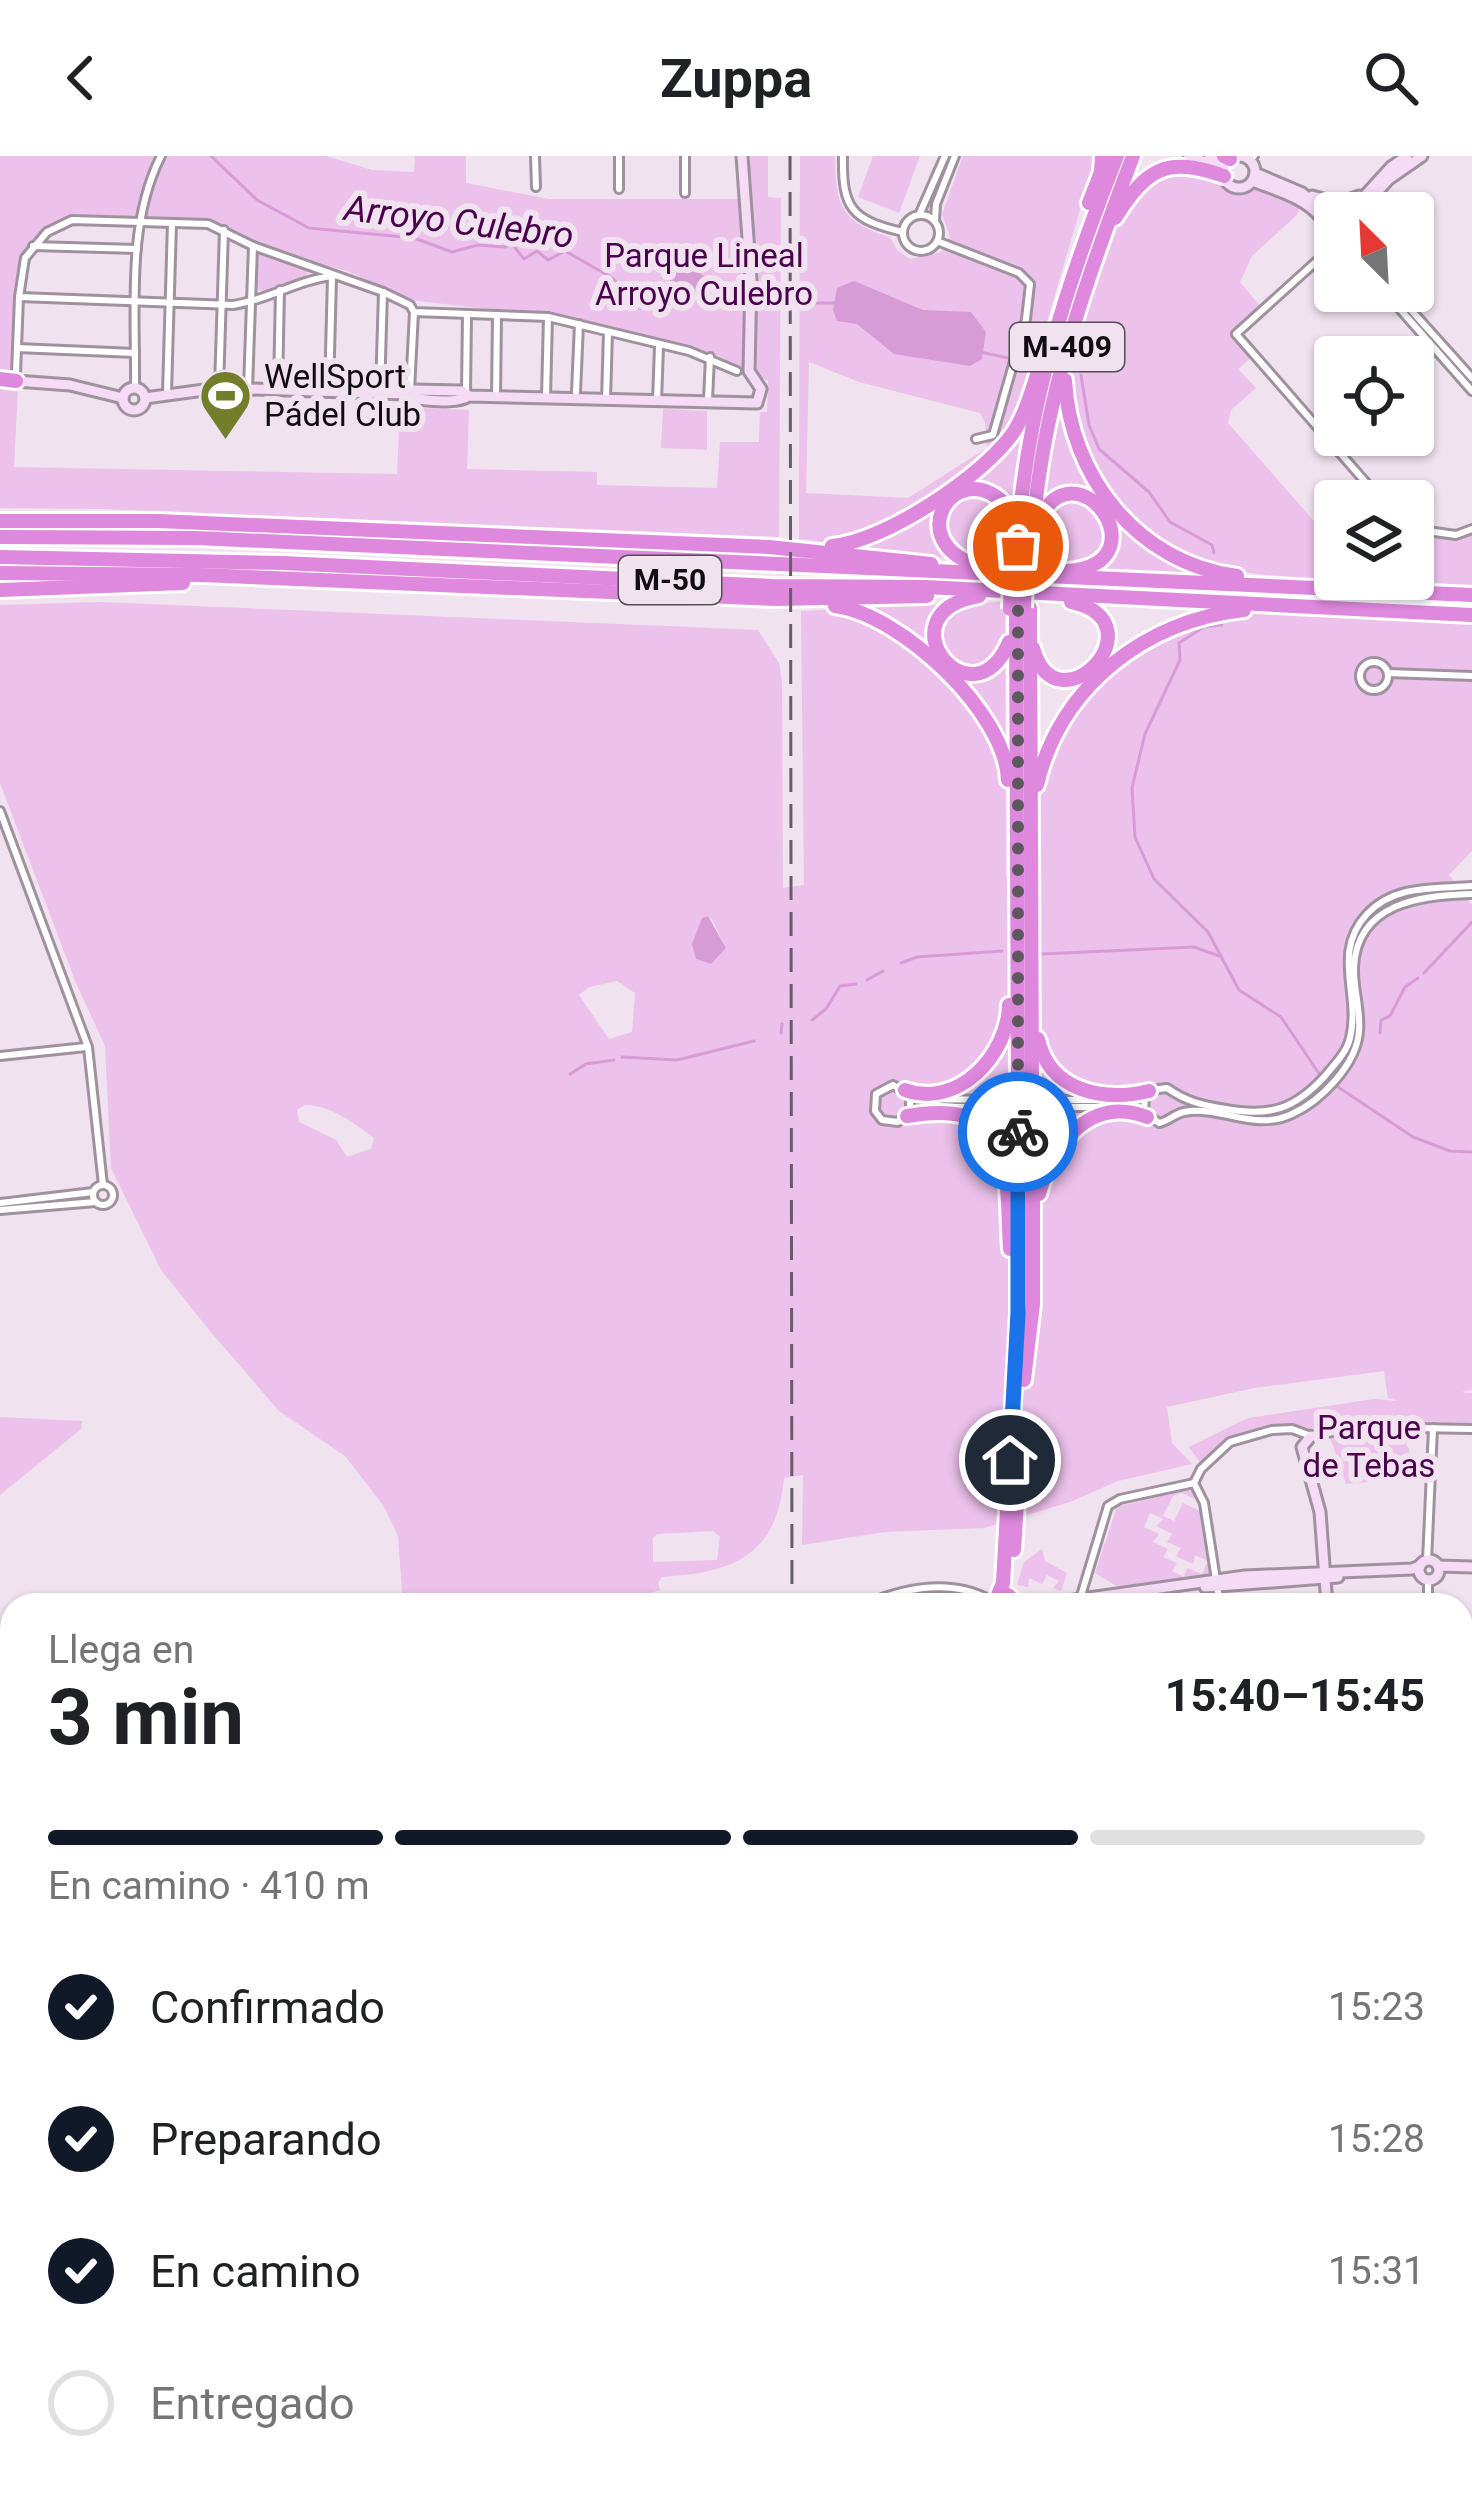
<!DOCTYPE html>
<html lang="es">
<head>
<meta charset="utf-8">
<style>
  :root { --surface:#fff; --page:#f6f6f6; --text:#202124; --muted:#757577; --line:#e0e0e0; --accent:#111827 }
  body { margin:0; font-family:Roboto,sans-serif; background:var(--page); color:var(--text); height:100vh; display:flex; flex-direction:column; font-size:45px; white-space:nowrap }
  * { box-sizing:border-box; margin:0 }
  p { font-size:39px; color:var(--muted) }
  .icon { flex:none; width:66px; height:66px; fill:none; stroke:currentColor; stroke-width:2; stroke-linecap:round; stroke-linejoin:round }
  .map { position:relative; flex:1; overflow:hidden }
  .drawer { position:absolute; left:0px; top:1437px; width:1473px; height:903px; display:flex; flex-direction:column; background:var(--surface); border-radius:36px 36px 0 0; box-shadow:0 3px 9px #0004 }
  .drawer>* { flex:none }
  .needle { width:78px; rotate:336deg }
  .tools { position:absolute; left:1314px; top:36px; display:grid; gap:24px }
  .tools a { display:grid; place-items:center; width:120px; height:120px; border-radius:12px; background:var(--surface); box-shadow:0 3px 9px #0004; font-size:60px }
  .pin { position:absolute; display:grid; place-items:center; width:102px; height:102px; color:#fff; margin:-51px; border:6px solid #fff; border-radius:50%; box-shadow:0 3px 12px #0007 }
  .courier { position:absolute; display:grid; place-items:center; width:120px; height:120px; margin:-60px; border:9px solid #1a73e8; border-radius:50%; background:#fff; color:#222; box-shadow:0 3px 15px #0007 }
  .headline em { font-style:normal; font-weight:700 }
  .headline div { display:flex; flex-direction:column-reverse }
  .headline { display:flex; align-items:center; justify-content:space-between; height:204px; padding:0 48px }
  h1 { font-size:78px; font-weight:700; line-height:90px }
  .bar { display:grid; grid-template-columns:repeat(4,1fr); gap:18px 12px; align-content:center; height:144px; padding:0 48px }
  .bar i { height:15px; border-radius:9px; background:var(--line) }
  .bar .on { background:var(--accent) }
  .bar p { grid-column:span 4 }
  ol { padding:0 48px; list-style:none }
  li { display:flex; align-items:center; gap:36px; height:132px }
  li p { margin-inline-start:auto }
  li .icon { padding:12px; border-radius:50%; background:var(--accent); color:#fff; stroke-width:4 }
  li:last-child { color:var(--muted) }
  li i { width:66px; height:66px; border:6px solid var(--line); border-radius:50% }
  header { display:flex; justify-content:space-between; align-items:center; height:156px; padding:0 48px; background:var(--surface); font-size:54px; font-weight:700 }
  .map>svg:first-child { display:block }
  .green { fill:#ecc1eb; fill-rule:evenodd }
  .water { fill:#d79cd6 }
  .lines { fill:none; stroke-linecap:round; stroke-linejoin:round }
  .stream { stroke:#d79cd6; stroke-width:3 }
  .street-casing { stroke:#9f929e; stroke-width:12 }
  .secondary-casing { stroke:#9f929e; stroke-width:15 }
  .primary-casing { stroke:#fff; stroke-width:16 }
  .highway-casing { stroke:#fff; stroke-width:20 }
  .street { stroke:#fff; stroke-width:6 }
  .secondary { stroke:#f5dbf5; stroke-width:9 }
  .primary { stroke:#ebb8eb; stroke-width:10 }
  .highway { stroke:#de88de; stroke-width:14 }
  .rail { stroke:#665e66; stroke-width:3; stroke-dasharray:24 12; stroke-linecap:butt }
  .highway-bridge-casing { stroke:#fff; stroke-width:20; stroke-linecap:butt }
  .highway-bridge { stroke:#de88de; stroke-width:14 }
  .done { stroke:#5e575e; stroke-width:12; stroke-dasharray:0 21.6 }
  .route { stroke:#1a73e8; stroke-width:15 }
  .labels { text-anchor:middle; stroke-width:12; stroke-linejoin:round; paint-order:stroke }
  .shield { fill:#f0e2ef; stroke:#534c53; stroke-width:3 }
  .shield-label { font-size:30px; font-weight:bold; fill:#100c10 }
  .park-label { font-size:33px; fill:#4b014e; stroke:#f0e2ef }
  .poi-label { font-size:33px; fill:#100c10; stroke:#f0e2ef; text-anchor:start }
  .water-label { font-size:36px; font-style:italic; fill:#4a004c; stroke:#f0e2ef }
</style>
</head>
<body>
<header><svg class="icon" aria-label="back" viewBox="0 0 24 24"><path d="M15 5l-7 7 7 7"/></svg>Zuppa<svg class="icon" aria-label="search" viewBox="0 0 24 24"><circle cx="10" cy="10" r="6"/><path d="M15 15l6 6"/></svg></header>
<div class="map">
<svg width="1472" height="2339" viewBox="0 0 1472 2339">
  <rect width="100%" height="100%" fill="#f0e2ef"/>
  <!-- green -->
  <g class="green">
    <path d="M0 0H326L372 14 414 16 415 0H466V27L549 43H750V0H768V41L781 42 779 381 102 353 0 352ZM81 60 190 63 222 69 286 99 347 115 410 144 588 165 634 181 712 197 768 225 767 256H760L759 286H720L717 332 597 329V316L467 313 469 254 400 251 397 318 14 311 18 233 12 229C15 165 0 75 81 60Z"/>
    <path d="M800 0H835C835 49 842 67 890 81L897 94 910 103 941 96 950 81 942 58 963 0H1096L1027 233 1005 410 799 383ZM809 206 859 226 980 257 985 266 987 292 908 342 806 337Z"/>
    <polygon points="873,0 920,0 899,57 858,41"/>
    <path d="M1184 11 1219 23 1232 37 1260 33 1300 50 1297 59 1252 100 1240 126 1260 150 1236 178 1251 202 1238 213 1256 232 1231 254 1228 267 1313 364 1325 365 1335 356V423C1273 420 1212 420 1158 386 1107 354 1077 291 1069 232 1062 187 1116 40 1157 17 1164 14 1176 13 1184 11Z"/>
    <polygon points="257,94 308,112 307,119 264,135 255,133"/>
    <polygon points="1062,226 1063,263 1079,310 1128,374 1204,419 1111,416 1037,408 1043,316"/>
    <polygon points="663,253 707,255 707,294 661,292"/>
    <polygon points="1472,376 1472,429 1340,423 1413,423 1413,377 1461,381"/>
    <path d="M102 446 758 474 779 507 782 527 783 732 804 729 801 455 1005 446 1006 721 1038 720C1038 693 1035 663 1041 637 1063 536 1150 467 1250 456 1277 453 1307 457 1334 459 1380 462 1426 464 1472 469V695L1449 719 1472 749V1234L1461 1236 1472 1237V1271L1396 1270 1409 1293 1411 1322 1346 1328 1329 1278 1334 1271C1315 1275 1305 1270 1287 1271 1249 1271 1228 1286 1201 1308L1189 1291 1248 1262 1374 1243 1398 1245 1388 1242 1384 1215 1254 1232 1167 1251 1172 1287 1192 1308 1118 1325 1070 1346 984 1372 885 1376 802 1389 803 1319 784 1322C777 1400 733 1417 662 1421L658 1427 660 1434 613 1449H403L398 1380 383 1349 345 1300 279 1255 210 1175 161 1114 111 1012 105 890 76 827 0 627V449ZM705 760 712 763 726 792 711 808 696 803ZM617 825 635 837 632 876 609 883 579 839 589 831ZM305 949C333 950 352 966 374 982L371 993 347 1001 336 984 299 966 297 954ZM713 1375 720 1381 717 1404 653 1406V1382L657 1378Z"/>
    <polygon points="0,1261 82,1265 81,1273 0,1339"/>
    <path d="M1192 1332 1197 1344 1182 1337 1173 1340 1163 1360 1174 1365 1183 1347 1200 1355 1212 1417 1120 1432 1095 1417 1117 1351ZM1150 1357 1163 1363 1156 1370 1172 1378 1167 1386 1181 1392 1176 1400 1193 1408 1195 1399 1208 1405 1202 1418 1187 1412 1184 1421 1172 1415 1177 1407 1163 1401 1168 1393 1153 1386 1159 1378 1144 1371Z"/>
    <polygon points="1042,1393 1045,1405 1067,1417 1061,1435 1053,1432 1059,1425 1047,1419 1042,1428 1029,1422 1028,1431 1017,1429 1024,1406"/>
    <polygon points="1461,1765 1472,1767 1472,1867 1461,1869"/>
  </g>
  <!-- water -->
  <g class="water">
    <polygon points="692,111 706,122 706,142 676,136 641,154 634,151 648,130 666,130 679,113"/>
    <polygon points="854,125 923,154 971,156 986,176 982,203 970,210 894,198 857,168 837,165 833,154 837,132"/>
    <polygon points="708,760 726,792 711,808 696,803 692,788 702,762"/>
  </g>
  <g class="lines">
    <!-- stream -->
    <g class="stream">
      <polyline points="211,0 257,44 309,72 414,82 452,96 478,89 505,91 512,88 524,103 537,95 548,104 565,95 609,120 639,144"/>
      <polyline points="704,139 716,146 746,147"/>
      <polyline points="812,147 835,147"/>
      <polyline points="980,196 1008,202"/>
      <polyline points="1081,219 1089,269 1099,293 1149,336 1170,366 1212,389 1214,397"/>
      <polyline points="1222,469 1204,471 1179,487 1180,504 1145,578 1132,632 1135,681 1154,723 1208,776 1239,834 1281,861 1320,919 1413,981 1450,995 1472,996"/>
      <polyline points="1042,798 1194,791 1219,800"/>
      <polyline points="901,807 917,801 1002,795"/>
      <polyline points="1424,817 1472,766"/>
      <polyline points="867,824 883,815"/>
      <polyline points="812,864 826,853 840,830 856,828"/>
      <polyline points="781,877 782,868"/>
      <polyline points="1380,877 1381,864 1390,860 1405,831 1418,822"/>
      <polyline points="622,901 677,904 754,885"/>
      <polyline points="570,918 586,908 614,904"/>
    </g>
    <defs>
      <g id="street">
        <polyline points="535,0 536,31"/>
        <polyline points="619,0 619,33"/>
        <polyline points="685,0 685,37"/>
        <path d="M843 0C842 52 851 64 903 76"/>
        <polyline points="1250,4 1254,0"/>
        <polyline points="920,57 945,0"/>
        <circle cx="921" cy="77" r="18"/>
        <polyline points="935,64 936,48 955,0"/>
        <polyline points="937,85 1019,117 1030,128 1026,163 993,279 976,283"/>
        <polyline points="33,90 137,93"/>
        <polyline points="1330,93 1236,178 1382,345"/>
        <polyline points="1384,135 1472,235"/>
        <polyline points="1394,135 1472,222"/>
        <path d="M19 141 233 149C268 144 297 124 333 120"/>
        <polyline points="17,192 135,197"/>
        <polyline points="16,217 19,141 25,102 47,76 72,64 208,68 253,90 383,136 410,149 414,156 548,161 689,195 737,215"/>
        <path d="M135 231C136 156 126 69 161 0"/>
        <polyline points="219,232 224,74"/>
        <polyline points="278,232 280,134"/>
        <polyline points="248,233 253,90"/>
        <polyline points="410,234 414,156"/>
        <polyline points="329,235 332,121"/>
        <polyline points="380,236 383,136"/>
        <polyline points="466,236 467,158"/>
        <polyline points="576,236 579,168"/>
        <polyline points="167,237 172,67"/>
        <polyline points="496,241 497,159"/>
        <polyline points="546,241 548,161"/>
        <polyline points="606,244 608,176"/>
        <polyline points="708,244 710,201"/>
        <polyline points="657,246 659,190"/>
        <polyline points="1413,373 1456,379 1472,373"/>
        <circle cx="1374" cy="520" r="14"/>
        <polyline points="1388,517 1472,520"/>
        <polyline points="0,655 88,891 103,1029"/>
        <polyline points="0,900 86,891"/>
        <path d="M1151 934 1167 932C1187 946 1202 949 1226 953 1270 961 1295 953 1325 920 1334 909 1347 896 1350 882 1361 838 1331 797 1367 758 1395 728 1436 733 1472 730"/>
        <path d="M1145 939 1144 956 1159 967C1169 965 1174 958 1184 956 1221 949 1254 976 1292 958 1321 945 1357 908 1359 875 1361 854 1353 832 1354 811 1357 747 1421 739 1472 738"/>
        <polyline points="910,940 910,954 898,966 882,964 875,955 876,938 893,929 916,943 1009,944"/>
        <polyline points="1028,944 1105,944"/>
        <polyline points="944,951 1009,951"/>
        <polyline points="1028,951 1111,951"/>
        <circle cx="103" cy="1039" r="10"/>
        <polyline points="0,1047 93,1036"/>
        <polyline points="0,1054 96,1046"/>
        <polyline points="1194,1327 1201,1313 1230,1286 1272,1274 1292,1273 1311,1280 1357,1271 1472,1273"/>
        <polyline points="1194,1327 1204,1347 1220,1449"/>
        <polyline points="1427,1405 1433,1272"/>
        <polyline points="1080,1443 1108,1350 1120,1343 1194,1327"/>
        <path d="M864 1449C906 1431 952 1422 992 1445"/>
        <polyline points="1126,1449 1126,1443"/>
        <polyline points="1428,1449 1428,1424"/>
        <polyline points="1461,1539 1472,1536"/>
        <polyline points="1461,1595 1472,1592"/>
        <polyline points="1461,1640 1472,1640"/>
        <polyline points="1461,1673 1472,1673"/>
        <polyline points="1461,1706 1472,1706"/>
        <polyline points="1461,1756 1472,1759"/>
        <polyline points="0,1757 12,1752"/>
        <polyline points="1461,1900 1472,1966"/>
        <polyline points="0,2050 12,2046"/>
        <polyline points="1461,2092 1472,2088"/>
        <polyline points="1461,2125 1472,2117"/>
        <polyline points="1461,2258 1472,2257"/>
        <polyline points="0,2284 12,2280"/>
        <polyline points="194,2328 198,2339"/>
        <polyline points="778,2328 781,2339"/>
        <polyline points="906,2328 911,2339"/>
        <polyline points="946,2328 948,2339"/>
        <polyline points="1001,2328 1002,2339"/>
        <polyline points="1030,2328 1031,2339"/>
        <polyline points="1058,2328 1058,2339"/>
        <polyline points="1082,2328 1083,2339"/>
        <polyline points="1370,2328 1372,2339"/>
        <polyline points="534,2339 551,2328"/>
        <polyline points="618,2339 635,2328"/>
        <polyline points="1109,2339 1150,2332"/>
        <polyline points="1249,2339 1252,2328"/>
        <polyline points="1330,2339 1333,2328"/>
        <polyline points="1472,2339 1472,2338"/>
      </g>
      <g id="secondary">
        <polyline points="1189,0 1223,13"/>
        <polyline points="1209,0 1226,7"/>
        <circle cx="1239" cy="16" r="16"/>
        <polyline points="1255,17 1302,37 1335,65"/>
        <path d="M1253 25C1275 34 1306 42 1321 62 1330 75 1323 86 1335 97"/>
        <polyline points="1312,40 1339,47 1359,40"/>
        <polyline points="1349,57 1391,11 1407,0"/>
        <polyline points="1358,57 1389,23 1422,0"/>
        <polyline points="16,225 70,229 123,242"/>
        <circle cx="134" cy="243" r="11"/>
        <path d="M469 240 462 235 413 234 407 238 412 243C429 243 454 249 469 240L757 247 761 233 749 215 751 124 742 0"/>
        <polyline points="145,242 219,232 407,238"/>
        <polyline points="1311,1280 1302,1291 1320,1356 1327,1449"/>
        <circle cx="1429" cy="1414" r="10"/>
        <polyline points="1438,1410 1472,1411"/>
        <polyline points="1205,1431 1338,1421"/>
        <polyline points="1016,1444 1046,1448 1245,1420 1412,1413 1420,1410"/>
        <polyline points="1088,1449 1111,1445"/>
        <polyline points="0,1583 12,1580"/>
        <polyline points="1461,1877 1472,1875"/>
        <polyline points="0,1897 12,1912"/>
        <polyline points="0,1963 12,1941"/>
        <polyline points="0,1979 12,1956"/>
        <polyline points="0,2092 12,2129"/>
        <polyline points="0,2116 12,2149"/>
        <polyline points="1461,2130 1472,2134"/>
        <polyline points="709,2328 721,2339"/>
        <polygon points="81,2331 87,2333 84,2339 79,2337"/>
        <polyline points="745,2339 756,2328"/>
      </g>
      <g id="primary">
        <polyline points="1461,1549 1472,1546"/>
        <polyline points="1461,1558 1472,1556"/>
        <polyline points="0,2202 12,2201"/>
        <polyline points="385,2328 410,2338"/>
        <polyline points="404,2328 432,2339"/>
        <polyline points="1158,2328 1159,2339"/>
        <polyline points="311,2339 318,2328"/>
      </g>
      <g id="highway">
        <polyline points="1224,0 1230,3"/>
        <polyline points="1089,47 1101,16 1102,0"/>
        <path d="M1115 62C1147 12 1166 0 1224 20"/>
        <polyline points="0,223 16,225"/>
        <path d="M1065 224C1070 320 1137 407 1237 420"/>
        <polyline points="0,365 158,365 769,391 931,408"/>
        <path d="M1037 368C1074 281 1166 407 1068 415"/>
        <polyline points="0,381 196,382 1472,439"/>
        <path d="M832 390C884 386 983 320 1013 277 1025 259 1031 237 1038 216"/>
        <path d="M1018 390C1024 255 1068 125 1117 0"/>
        <path d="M1032 390C1039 255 1085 126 1133 0"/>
        <polyline points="0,401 283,407 773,430 925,431 1472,459"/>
        <path d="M988 412C897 393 952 298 1004 347L1012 382"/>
        <polyline points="0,417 201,419 776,443 927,440"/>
        <polyline points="0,434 183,427"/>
        <path d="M979 440C879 457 972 573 1009 486"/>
        <path d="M835 450C901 458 1006 557 1008 624"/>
        <polyline points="1030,452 1032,930"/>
        <polyline points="1016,453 1018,930"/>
        <path d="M1033 492C1057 578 1163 466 1071 446"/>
        <path d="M1037 629C1060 530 1146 464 1244 454"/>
        <path d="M1038 883C1049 935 1103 946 1149 935"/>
        <path d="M905 934C958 953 1008 899 1009 849"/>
        <path d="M907 960C1018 941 1005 1013 1010 1093"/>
        <path d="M1039 1038C1053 988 1090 939 1147 961"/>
        <polyline points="1024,1224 1033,1148 1033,965"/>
        <polyline points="1014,1394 1021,1285"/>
        <polyline points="998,1442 1008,1439 1018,1449"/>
        <polyline points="994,1449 1003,1427 1018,1157 1018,965"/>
      </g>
    </defs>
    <!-- street casing -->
    <use href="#street" class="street-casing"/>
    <!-- secondary casing -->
    <use href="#secondary" class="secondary-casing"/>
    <!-- primary casing -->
    <use href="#primary" class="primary-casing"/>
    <!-- highway casing -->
    <use href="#highway" class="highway-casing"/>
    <!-- street -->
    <use href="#street" class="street"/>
    <!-- secondary -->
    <use href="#secondary" class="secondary"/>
    <!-- primary -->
    <use href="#primary" class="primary"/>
    <!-- highway -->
    <use href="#highway" class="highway"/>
    <!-- rail -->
    <g class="rail">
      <polyline points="790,0 792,1449"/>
      <polyline points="843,2328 843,2339"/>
    </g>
    <defs>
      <g id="highway-bridge">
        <polyline points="1024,452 1026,390"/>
        <polyline points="1010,453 1012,389"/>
        <polyline points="1026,930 1026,965"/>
        <polyline points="1012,966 1012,930"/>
      </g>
    </defs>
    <!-- highway-bridge casing -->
    <use href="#highway-bridge" class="highway-bridge-casing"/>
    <!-- highway-bridge -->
    <use href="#highway-bridge" class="highway-bridge"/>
  </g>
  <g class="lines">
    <!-- done -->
    <polyline class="done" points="1018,390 1018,976"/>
    <!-- route -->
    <polyline class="route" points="1010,1304 1018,1157 1018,976"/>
  </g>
  <!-- icons -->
  <defs>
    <symbol id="stadium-pin" viewBox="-11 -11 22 30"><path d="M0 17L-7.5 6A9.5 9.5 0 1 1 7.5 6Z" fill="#727e2a" stroke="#f0e2ef"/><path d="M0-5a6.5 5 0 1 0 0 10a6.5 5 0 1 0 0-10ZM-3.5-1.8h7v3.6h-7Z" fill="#fff"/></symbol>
  </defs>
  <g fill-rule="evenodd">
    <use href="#stadium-pin" x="196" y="210" width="59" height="81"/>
  </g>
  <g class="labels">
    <!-- shield labels -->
    <g class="shield">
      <rect x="1010" y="167" width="114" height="48" rx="9"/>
      <rect x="619" y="400" width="102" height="48" rx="9"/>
    </g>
    <g class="shield-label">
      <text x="1067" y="201">M-409</text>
      <text x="670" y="434">M-50</text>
    </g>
    <!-- park labels -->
    <g class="park-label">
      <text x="704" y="111">Parque Lineal<tspan x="704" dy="38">Arroyo Culebro</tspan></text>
      <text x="1369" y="1283">Parque<tspan x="1369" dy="38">de Tebas</tspan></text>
    </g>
    <!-- poi labels -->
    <g class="poi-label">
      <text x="264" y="232">WellSport<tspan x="264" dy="38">Pádel Club</tspan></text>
    </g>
    <!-- water labels -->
    <g class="water-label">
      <text transform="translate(459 65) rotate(7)" y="13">Arroyo Culebro</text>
    </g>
  </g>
</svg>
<div class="tools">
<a><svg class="needle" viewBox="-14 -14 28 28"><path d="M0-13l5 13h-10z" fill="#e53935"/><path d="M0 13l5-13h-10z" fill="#757577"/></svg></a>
<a><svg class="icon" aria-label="locate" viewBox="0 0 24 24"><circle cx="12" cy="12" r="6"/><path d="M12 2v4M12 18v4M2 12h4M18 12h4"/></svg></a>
<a><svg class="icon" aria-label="layers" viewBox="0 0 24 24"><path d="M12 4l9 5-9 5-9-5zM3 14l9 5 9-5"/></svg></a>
</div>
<div class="pin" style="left:1018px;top:390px;background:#ea580c"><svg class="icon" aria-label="bag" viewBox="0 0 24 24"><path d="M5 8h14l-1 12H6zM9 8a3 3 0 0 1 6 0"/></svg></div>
<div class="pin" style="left:1010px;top:1304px;background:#1f2937"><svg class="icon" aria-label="home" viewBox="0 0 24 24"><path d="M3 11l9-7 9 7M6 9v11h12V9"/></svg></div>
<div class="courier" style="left:1018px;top:976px"><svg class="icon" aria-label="bike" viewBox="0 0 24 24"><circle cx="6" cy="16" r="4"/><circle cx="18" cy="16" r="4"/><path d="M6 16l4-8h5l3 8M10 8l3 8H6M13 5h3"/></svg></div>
<section class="drawer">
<div class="headline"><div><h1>3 min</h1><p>Llega en</p></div><em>15:40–15:45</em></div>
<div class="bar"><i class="on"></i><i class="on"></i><i class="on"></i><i></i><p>En camino · 410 m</p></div>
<ol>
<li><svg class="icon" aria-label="check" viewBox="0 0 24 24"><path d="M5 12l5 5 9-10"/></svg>Confirmado<p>15:23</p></li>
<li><svg class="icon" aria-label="check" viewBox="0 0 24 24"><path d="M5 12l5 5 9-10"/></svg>Preparando<p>15:28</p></li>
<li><svg class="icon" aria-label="check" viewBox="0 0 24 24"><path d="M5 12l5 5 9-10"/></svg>En camino<p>15:31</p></li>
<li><i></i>Entregado</li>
</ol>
</section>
</div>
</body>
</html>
